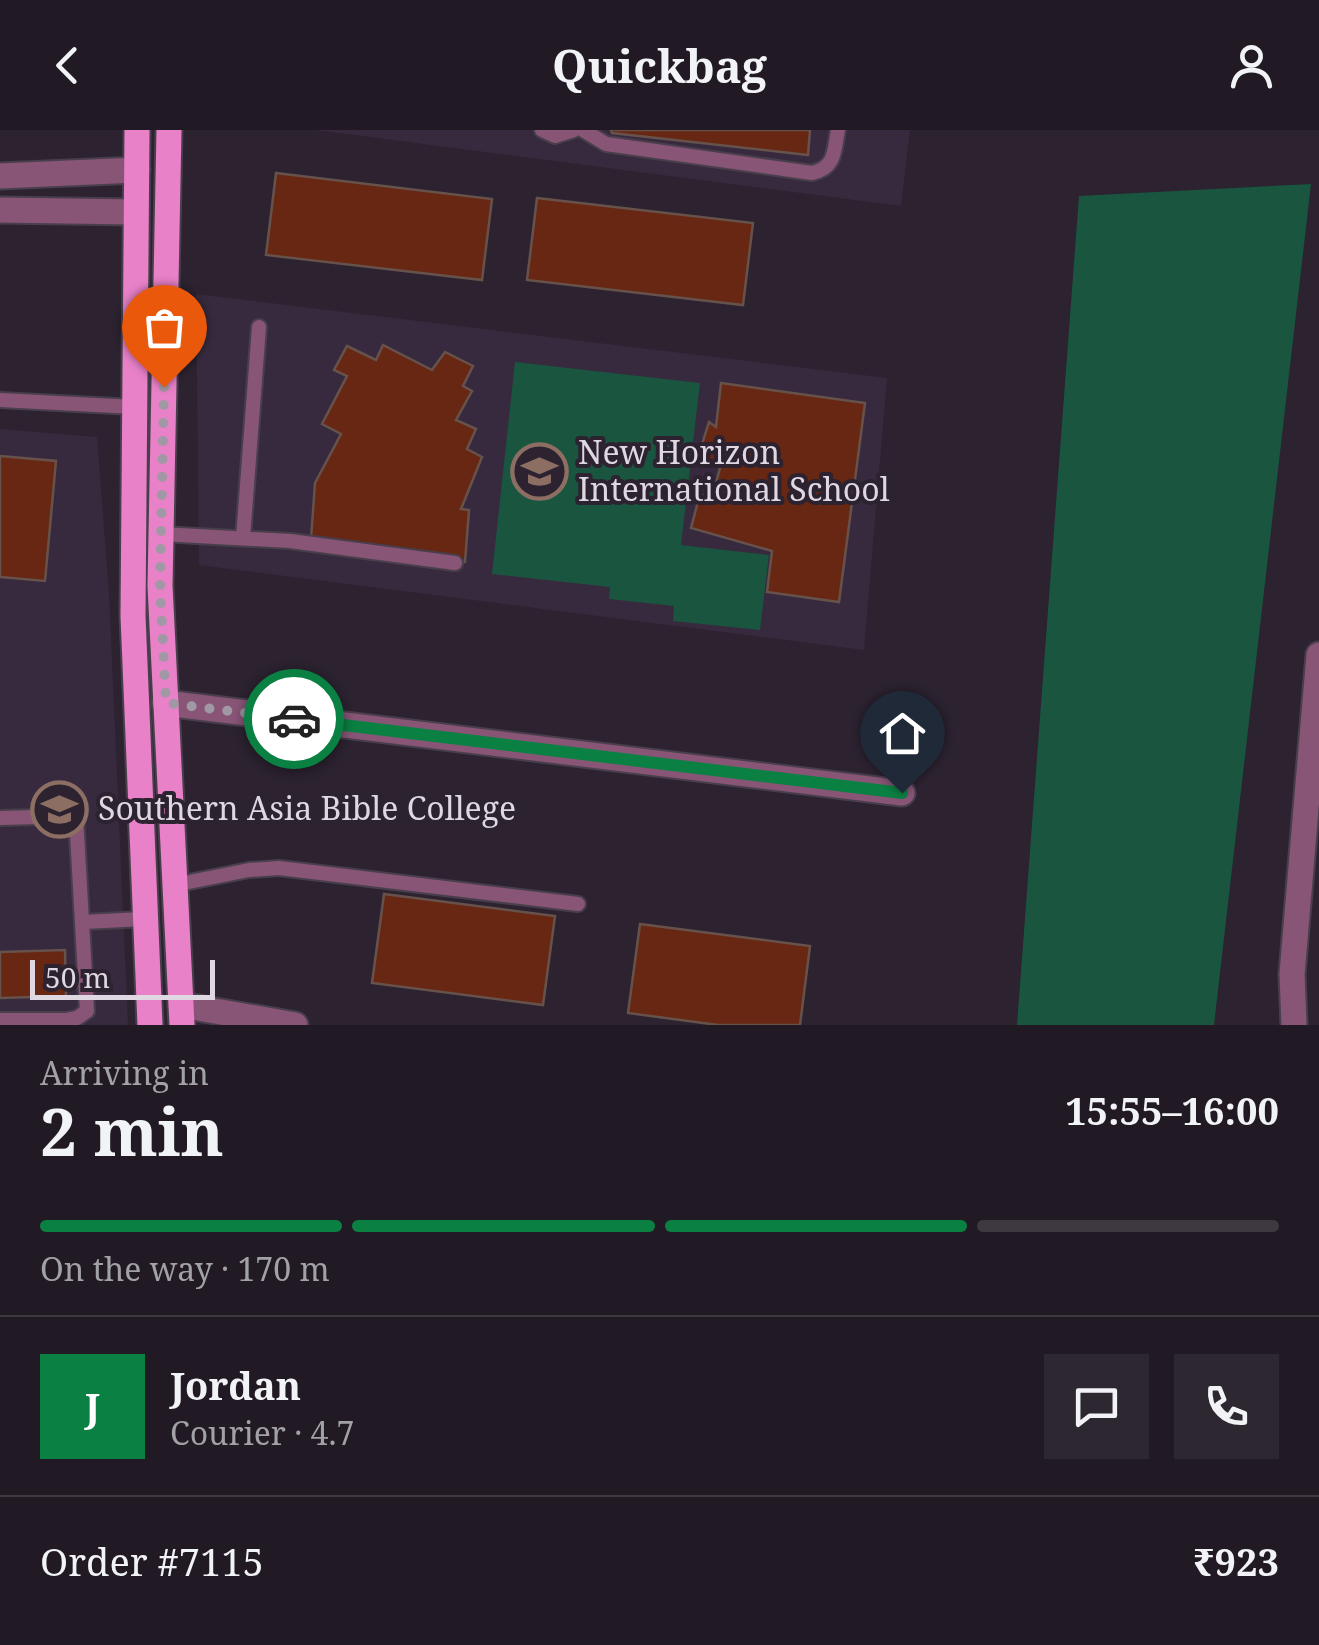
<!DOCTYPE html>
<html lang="en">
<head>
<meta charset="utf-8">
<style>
  :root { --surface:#211a24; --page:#2d2731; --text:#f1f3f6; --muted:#a2a1a6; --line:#3e3841; --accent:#0b8043 }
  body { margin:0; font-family:"Noto Serif",serif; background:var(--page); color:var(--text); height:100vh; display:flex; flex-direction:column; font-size:38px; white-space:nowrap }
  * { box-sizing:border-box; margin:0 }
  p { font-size:32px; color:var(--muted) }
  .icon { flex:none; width:55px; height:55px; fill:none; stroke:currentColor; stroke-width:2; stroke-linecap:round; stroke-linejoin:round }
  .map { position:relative; height:895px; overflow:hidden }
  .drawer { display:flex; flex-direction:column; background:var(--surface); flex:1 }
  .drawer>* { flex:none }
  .scale { position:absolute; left:30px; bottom:25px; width:185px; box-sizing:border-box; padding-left:10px; border:5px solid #dfd8e2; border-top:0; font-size:28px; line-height:35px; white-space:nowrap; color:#dfd8e2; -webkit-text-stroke:8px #2c2230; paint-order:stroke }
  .pin { position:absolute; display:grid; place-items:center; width:85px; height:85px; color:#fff; margin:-102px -42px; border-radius:50% 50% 50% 0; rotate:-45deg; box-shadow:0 0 10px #0007 }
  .pin .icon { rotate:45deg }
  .courier { position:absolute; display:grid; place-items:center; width:100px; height:100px; margin:-50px; border:8px solid #0b8043; border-radius:50%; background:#fff; color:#222; box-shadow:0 2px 12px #0007 }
  .head em { font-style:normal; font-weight:700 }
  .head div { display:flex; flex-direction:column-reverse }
  .head { display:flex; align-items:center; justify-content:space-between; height:170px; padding:0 40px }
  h1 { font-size:65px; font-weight:700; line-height:75px }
  .bar { display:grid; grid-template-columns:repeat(4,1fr); gap:15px 10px; align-content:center; height:120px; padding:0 40px }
  .bar i { height:12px; border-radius:8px; background:var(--line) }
  .bar .active { background:var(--accent) }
  .bar p { grid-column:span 4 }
  .line { display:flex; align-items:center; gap:25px; padding:0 40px; border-top:2px solid var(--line) }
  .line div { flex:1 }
  .round { display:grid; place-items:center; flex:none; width:105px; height:105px; border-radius:0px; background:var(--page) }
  header { display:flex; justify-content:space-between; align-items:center; height:130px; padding:0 40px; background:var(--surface); font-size:45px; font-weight:700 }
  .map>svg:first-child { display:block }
  .built { fill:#372a3e }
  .green { fill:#19553f }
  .building { fill:#672712; stroke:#67524b; stroke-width:2.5 }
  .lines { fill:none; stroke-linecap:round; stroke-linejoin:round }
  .service-casing { stroke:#493f4c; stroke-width:18 }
  .minor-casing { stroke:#493f4c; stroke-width:29 }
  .primary-casing { stroke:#493f4c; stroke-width:29 }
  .service { stroke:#857; stroke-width:14 }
  .minor { stroke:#857; stroke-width:25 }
  .primary { stroke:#e981c8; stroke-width:25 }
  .done { stroke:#a098a4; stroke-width:10; stroke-dasharray:0 18 }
  .route { stroke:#0b8043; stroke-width:12 }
  .labels { text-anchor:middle; stroke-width:8; stroke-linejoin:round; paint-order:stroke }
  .poi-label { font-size:32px; fill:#dfd8e2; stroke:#2c2230; text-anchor:start }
</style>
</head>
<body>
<header><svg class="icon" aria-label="back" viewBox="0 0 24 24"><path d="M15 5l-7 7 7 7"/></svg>Quickbag<svg class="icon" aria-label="person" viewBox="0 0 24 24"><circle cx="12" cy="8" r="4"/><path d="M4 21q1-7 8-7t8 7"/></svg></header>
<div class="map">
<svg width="1319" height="895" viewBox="0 0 1319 895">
  <rect width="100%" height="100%" fill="#2c2230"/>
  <!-- built -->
  <g class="built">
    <polygon points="316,0 910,0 901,76"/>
    <polygon points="196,164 887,248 864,520 199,435"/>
    <polygon points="0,299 97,307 109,463 128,895 0,895"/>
  </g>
  <!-- green -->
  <g class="green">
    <polygon points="1311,54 1214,895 1017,895 1079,66"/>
    <polygon points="515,232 700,253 681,415 769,425 760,500 673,491 674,476 609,469 610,457 492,444"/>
  </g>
  <!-- building -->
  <g class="building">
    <polygon points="611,0 810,0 808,25 612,3"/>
    <polygon points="276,43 492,69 482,150 266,125"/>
    <polygon points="537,68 753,93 743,175 527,150"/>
    <polygon points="383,215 432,240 445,222 473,236 463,256 472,261 456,290 476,299 467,319 482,327 461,379 469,380 465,432 311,409 315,353 341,304 322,294 347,246 334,240 347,216 376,230"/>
    <polygon points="721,253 865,273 839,472 767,462 772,421 691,398 700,364 712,368 720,338 698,327 709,292 716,297"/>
    <polygon points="0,326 56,331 45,451 0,447"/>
    <polygon points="384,764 555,786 543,875 372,853"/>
    <polygon points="640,794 810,816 800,895 718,895 628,883"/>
    <polygon points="65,820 66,866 0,868 0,822"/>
  </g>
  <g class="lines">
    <defs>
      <g id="service">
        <polyline points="542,0 555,6 574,0"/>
        <path d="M583 0 606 14 812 43C836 38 834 20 838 0"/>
        <polyline points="0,270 134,277"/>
        <polyline points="161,404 290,411 455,433"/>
        <polyline points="243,408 259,197"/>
        <polyline points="0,688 76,686 87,881 77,888 66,890 0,890"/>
        <polyline points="174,755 249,740 279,738 578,774"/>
        <polyline points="84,792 143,789"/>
      </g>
      <g id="minor">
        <polyline points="0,46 137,40"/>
        <polyline points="0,80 135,82"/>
        <polyline points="165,573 902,663"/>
        <polyline points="181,875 295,895"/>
        <polyline points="1294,895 1292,844 1319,525"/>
      </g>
      <g id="primary">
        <polyline points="137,0 133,486 150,895"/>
        <polyline points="169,0 160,456 182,895"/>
      </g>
    </defs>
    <!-- service casing -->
    <use href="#service" class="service-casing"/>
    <!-- minor casing -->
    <use href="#minor" class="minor-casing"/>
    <!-- primary casing -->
    <use href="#primary" class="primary-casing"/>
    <!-- service -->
    <use href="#service" class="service"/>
    <!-- minor -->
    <use href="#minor" class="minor"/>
    <!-- primary -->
    <use href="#primary" class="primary"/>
  </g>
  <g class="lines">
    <!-- done -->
    <polyline class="done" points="164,257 160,456 166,573 294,589"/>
    <!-- route -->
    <polyline class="route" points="294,589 902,663"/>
  </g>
  <!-- icons -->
  <defs>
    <symbol id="school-ring" viewBox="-11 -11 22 22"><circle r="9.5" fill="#2c2230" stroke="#8d6e63" stroke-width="1.5"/><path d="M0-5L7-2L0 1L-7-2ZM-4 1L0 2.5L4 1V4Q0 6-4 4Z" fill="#8d6e63"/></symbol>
    <symbol id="university-ring" viewBox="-11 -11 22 22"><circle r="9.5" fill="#2c2230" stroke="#8d6e63" stroke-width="1.5"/><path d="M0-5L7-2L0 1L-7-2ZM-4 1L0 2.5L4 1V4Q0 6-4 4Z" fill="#8d6e63"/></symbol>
  </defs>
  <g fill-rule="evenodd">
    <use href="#school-ring" x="508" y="310" width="63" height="63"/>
    <use href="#university-ring" x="28" y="648" width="63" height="63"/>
  </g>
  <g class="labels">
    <!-- poi labels -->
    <g class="poi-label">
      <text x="578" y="334">New Horizon<tspan x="578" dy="37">International School</tspan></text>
      <text x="98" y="690">Southern Asia Bible College</text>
    </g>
  </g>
</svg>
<div class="scale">50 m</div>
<div class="pin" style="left:164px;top:257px;background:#ea580c"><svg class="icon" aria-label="bag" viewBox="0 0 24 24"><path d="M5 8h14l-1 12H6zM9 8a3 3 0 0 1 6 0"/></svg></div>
<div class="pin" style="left:902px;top:663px;background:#1f2937"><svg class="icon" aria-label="home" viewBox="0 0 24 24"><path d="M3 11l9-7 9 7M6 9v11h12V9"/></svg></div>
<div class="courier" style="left:294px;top:589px"><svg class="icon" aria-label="car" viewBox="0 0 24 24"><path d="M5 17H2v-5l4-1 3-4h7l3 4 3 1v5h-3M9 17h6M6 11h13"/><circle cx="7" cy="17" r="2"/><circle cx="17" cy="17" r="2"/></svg></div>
</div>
<section class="drawer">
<div class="head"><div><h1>2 min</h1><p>Arriving in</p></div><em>15:55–16:00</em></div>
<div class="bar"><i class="active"></i><i class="active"></i><i class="active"></i><i></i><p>On the way · 170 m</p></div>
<div class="line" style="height:180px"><b class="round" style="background:var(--accent);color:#fff">J</b><div><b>Jordan</b><p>Courier · 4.7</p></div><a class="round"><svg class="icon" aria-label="chat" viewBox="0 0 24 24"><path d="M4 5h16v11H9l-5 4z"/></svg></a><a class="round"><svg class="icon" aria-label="phone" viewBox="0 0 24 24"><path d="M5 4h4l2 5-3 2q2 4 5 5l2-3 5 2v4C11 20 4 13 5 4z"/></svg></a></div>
<div class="line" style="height:130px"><div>Order #7115</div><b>₹923</b></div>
</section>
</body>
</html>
